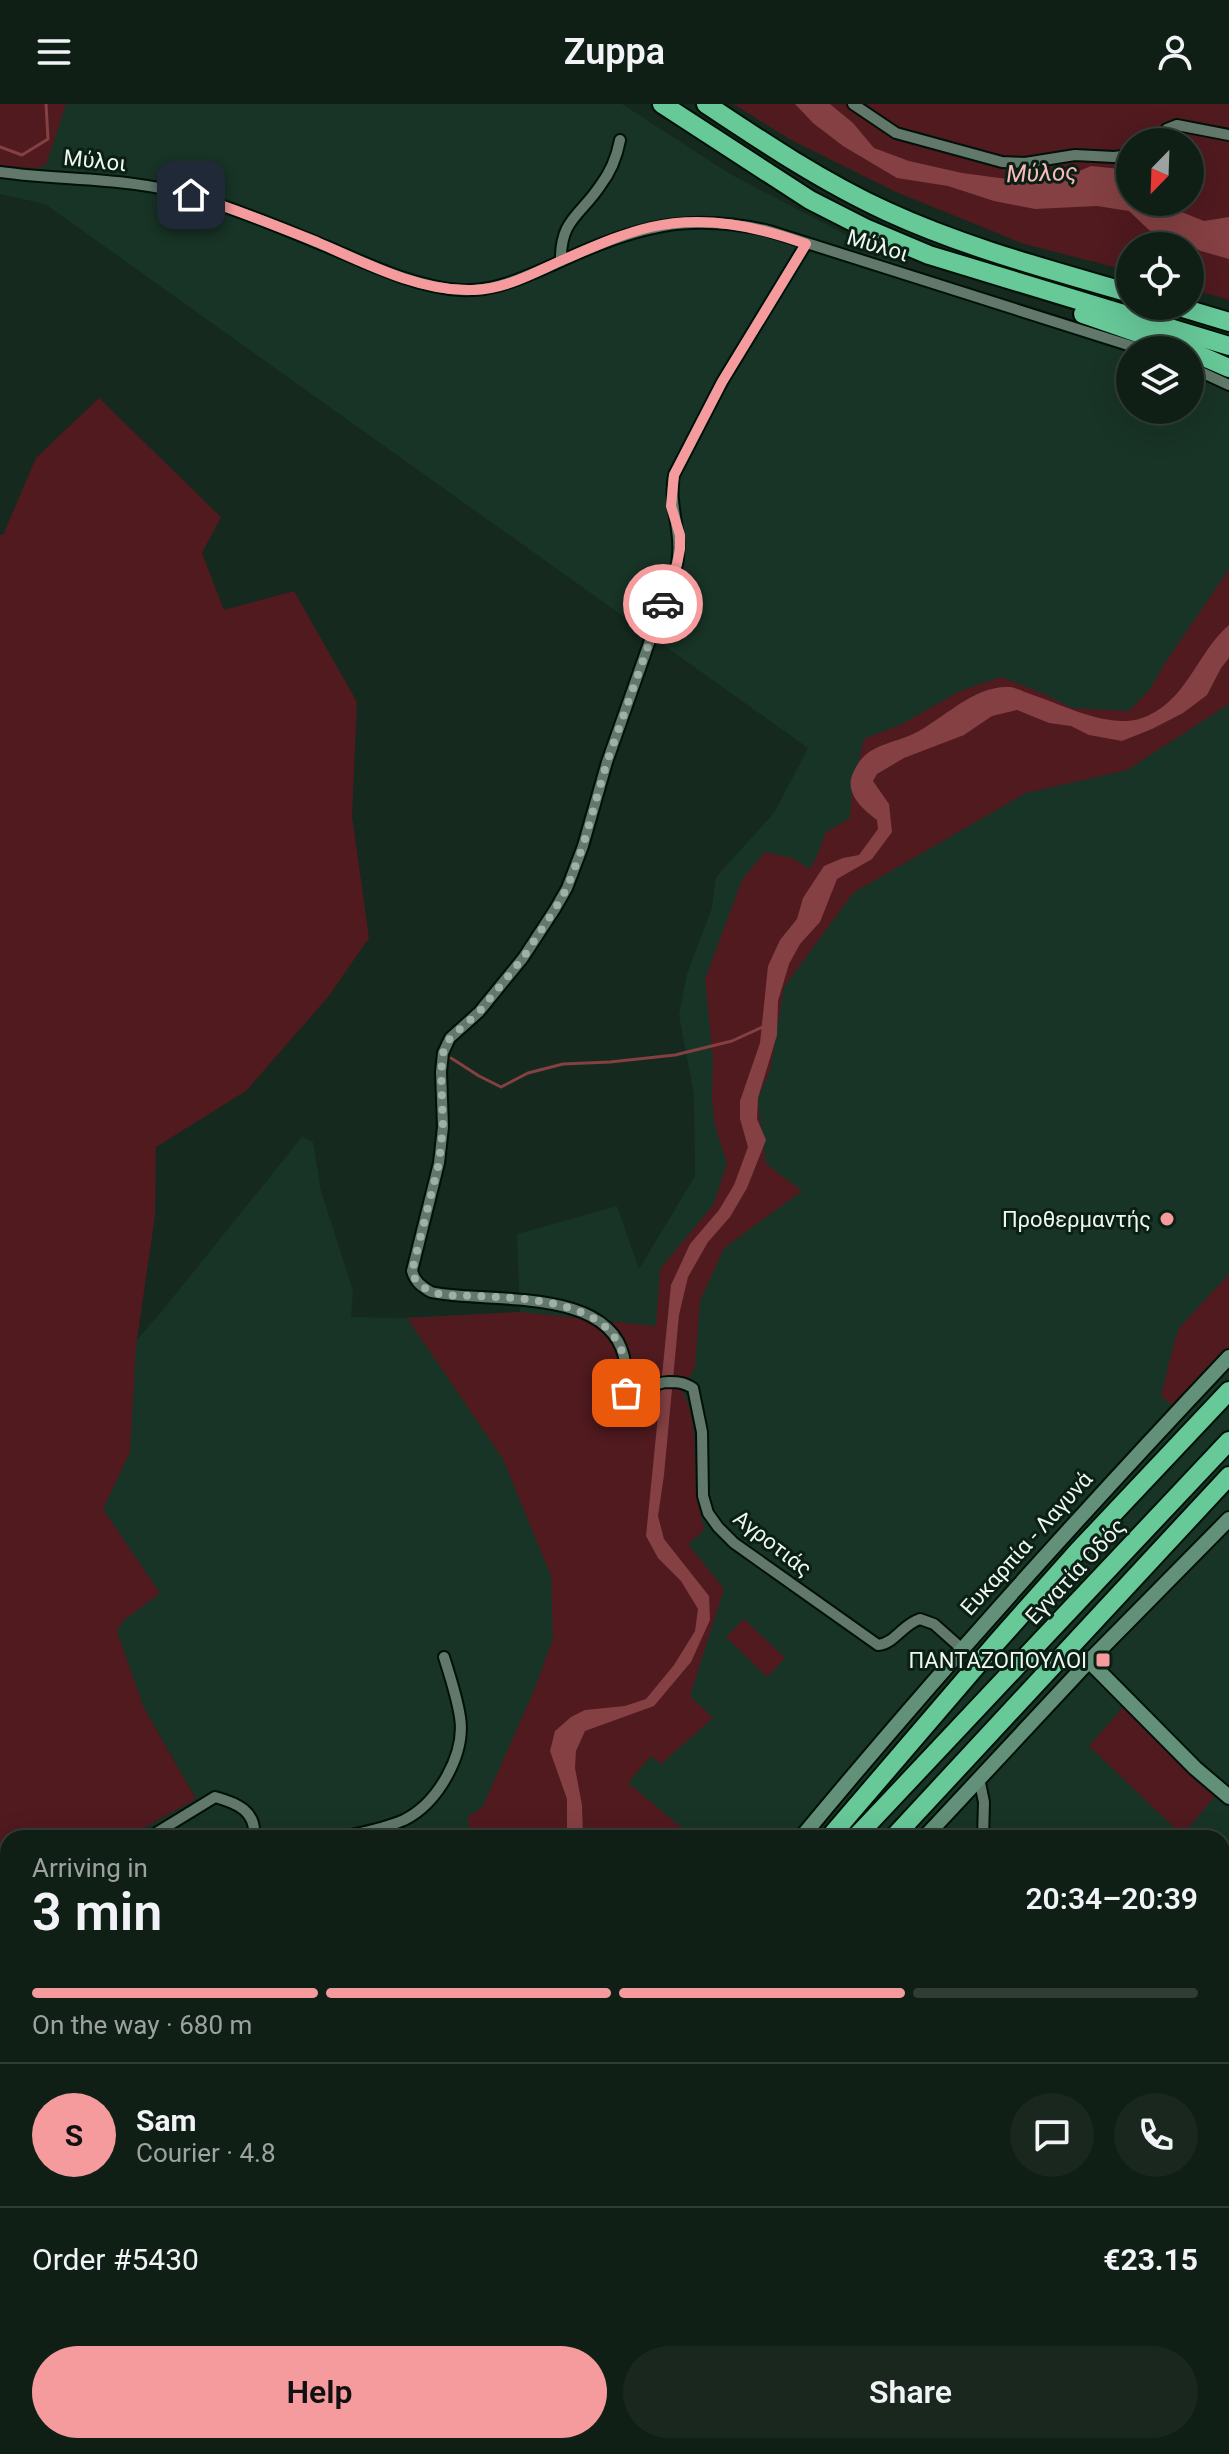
<!DOCTYPE html>
<html lang="en">
<head>
<meta charset="utf-8">
<style>
  :root { --surface:#101f16; --page:#19271f; --text:#f1f3f6; --muted:#9ca2a1; --line:#303d35; --accent:#f59b9d }
  body { margin:0; font-family:Roboto,sans-serif; background:var(--page); color:var(--text); height:100vh; display:flex; flex-direction:column; font-size:30px; white-space:nowrap }
  * { box-sizing:border-box; margin:0 }
  p { font-size:26px; color:var(--muted) }
  .icon { flex:none; width:44px; height:44px; fill:none; stroke:currentColor; stroke-width:2; stroke-linecap:round; stroke-linejoin:round }
  .map { position:relative; flex:1; overflow:hidden }
  .side { position:absolute; left:0px; top:1726px; width:1230px; height:624px; display:flex; flex-direction:column; background:var(--surface); border-radius:24px 24px 0 0; box-shadow:0 8px 32px #0002,0 0 0 2px var(--line) }
  .side>* { flex:none }
  .needle { width:52px; rotate:203deg }
  .controls { position:absolute; left:1116px; top:24px; display:grid; gap:16px }
  .controls a { display:grid; place-items:center; width:88px; height:88px; border-radius:50%; background:var(--surface); box-shadow:0 8px 32px #0002,0 0 0 2px var(--line); font-size:40px }
  .pin { position:absolute; display:grid; place-items:center; width:68px; height:68px; color:#fff; margin:-34px; border-radius:16px; box-shadow:0 4px 12px #0006 }
  .courier { position:absolute; display:grid; place-items:center; width:80px; height:80px; margin:-40px; border:6px solid #f59b9d; border-radius:50%; background:#fff; color:#222; box-shadow:0 2px 10px #0007 }
  .head em { font-style:normal; font-weight:600 }
  .head div { display:flex; flex-direction:column-reverse }
  .head { display:flex; align-items:center; justify-content:space-between; height:136px; padding:0 32px }
  h1 { font-size:52px; font-weight:600; line-height:60px }
  .bar { display:grid; grid-template-columns:repeat(4,1fr); gap:12px 8px; align-content:center; height:96px; padding:0 32px }
  .bar i { height:10px; border-radius:6px; background:var(--line) }
  .bar .selected { background:var(--accent) }
  .bar p { grid-column:span 4 }
  .line { display:flex; align-items:center; gap:20px; padding:0 32px; border-top:2px solid var(--line) }
  .line div { flex:1 }
  .round { display:grid; place-items:center; flex:none; width:84px; height:84px; border-radius:42px; background:var(--page) }
  .primary-button { display:flex; gap:16px; margin-top:auto; padding:16px 32px }
  .primary-button a { flex:1; height:92px; border-radius:48px; background:var(--accent); color:#111; font-size:32px; font-weight:600; line-height:92px; text-align:center }
  .primary-button a+a { background:var(--page); color:var(--text) }
  header { display:flex; justify-content:space-between; align-items:center; height:104px; padding:0 32px; background:var(--surface); font-size:36px; font-weight:600 }
  .map>svg:first-child { display:block }
  .built { fill:#183426 }
  .green { fill:#501a1f; fill-rule:evenodd }
  .water { fill:#844043 }
  .lines { fill:none; stroke-linecap:round; stroke-linejoin:round }
  .stream { stroke:#844043; stroke-width:3 }
  .river { stroke:#844043; stroke-width:18 }
  .street-casing { stroke:#011108; stroke-width:14 }
  .secondary-casing { stroke:#011108; stroke-width:18 }
  .highway-casing { stroke:#011108; stroke-width:22 }
  .street { stroke:#61786b; stroke-width:10 }
  .secondary { stroke:#639078; stroke-width:14 }
  .highway { stroke:#67c898; stroke-width:18 }
  .done { stroke:#a1b0a7; stroke-width:8; stroke-dasharray:0 14.4 }
  .route { stroke:#f59b9d; stroke-width:10 }
  .poi-dot { fill:#f59b9d; stroke:#0b1f15; stroke-width:3 }
  .labels { text-anchor:middle; stroke-width:6; stroke-linejoin:round; paint-order:stroke }
  .street-label { font-size:22px; fill:#ecf8f1; stroke:#0b1f15 }
  .poi-label { font-size:22px; fill:#ecf8f1; stroke:#0b1f15; text-anchor:end }
  .water-label { font-size:24px; font-style:italic; fill:#f9baba; stroke:#0b1f15 }
</style>
</head>
<body>
<header><svg class="icon" aria-label="menu" viewBox="0 0 24 24"><path d="M4 6h16M4 12h16M4 18h16"/></svg>Zuppa<svg class="icon" aria-label="person" viewBox="0 0 24 24"><circle cx="12" cy="8" r="4"/><path d="M4 21q1-7 8-7t8 7"/></svg></header>
<div class="map">
<svg width="1229" height="2350" viewBox="0 0 1229 2350">
  <rect width="100%" height="100%" fill="#15291e"/>
  <!-- built -->
  <polygon class="built" points="0,0 622,0 730,70 911,165 1148,246 1130,246 1130,306 1190,306 1190,260 1229,274 1229,2350 0,2350 0,1803 8,1798 8,2342 1222,2342 1222,1734 126,1734 196,1695 144,1604 100,1515 89,1291 162,1207 302,1033 313,1038 321,1087 353,1187 351,1213 400,1214 520,1208 517,1130 617,1102 639,1165 695,1072 694,991 679,911 687,870 712,804 716,773 774,709 808,644 45,100 0,90"/>
  <!-- green -->
  <g class="green">
    <polygon points="0,0 66,0 46,61 36,64 0,62"/>
    <path d="M733 0H1229V196L1190 184V142H1130V167L1024 140 896 88 793 37ZM1130 38H1190V98H1130Z"/>
    <polygon points="99,294 221,413 202,449 224,506 294,487 357,598 352,712 369,834 328,893 246,987 156,1043 155,1112 136,1242 130,1348 103,1405 160,1489 123,1517 117,1527 144,1604 196,1695 126,1734 8,1734 8,1798 0,1803 0,431 3,431 36,354"/>
    <path d="M1229 465V600L1127 666 1026 689 853 789 784 883 770 967 757 994 766 1060 802 1087 724 1144 700 1197 695 1263 682 1287C699 1315 693 1361 697 1394 699 1405 702 1415 704 1426L688 1440 724 1485 690 1592 713 1614 661 1660 651 1652 628 1679 693 1733 446 1734 469 1725 468 1712 482 1704 535 1584 553 1534 551 1472 503 1355 407 1214 520 1208 656 1222 660 1165 713 1101 727 1060 715 1022 712 997 713 956 705 875 742 776 765 748 792 754 810 765 818 750 825 729 850 714 852 686 864 635 902 620 960 587 1001 573 1042 589 1072 604 1129 607 1150 585 1167 556Z"/>
    <polygon points="1229,1170 1229,1244 1174,1303 1161,1292 1175,1235 1180,1223"/>
    <polygon points="744,1515 785,1554 767,1573 726,1533"/>
    <polygon points="1125,1601 1217,1690 1182,1731 1089,1642"/>
    <polygon points="1229,2055 1229,2169 1222,2163 1222,2063"/>
  </g>
  <!-- water -->
  <g class="water">
    <polygon points="795,0 830,0 853,19 874,44 909,57 962,69 1007,75 1063,74 1091,62 1130,66 1130,98 1165,98 1174,105 1204,117 1229,113 1229,155 1201,147 1149,126 1129,107 1097,102 1035,105 994,97 948,82 897,74 843,42 813,19"/>
    <path d="M1229 521V554L1221 564 1207 591 1183 609 1152 625 1122 637 1089 631 1071 622 1049 619 1017 606 992 612 964 631 904 654 877 670 873 677 889 700 892 728 872 755 837 775 820 818 800 840 789 860 778 897 777 931 758 994 757 1015 766 1036 747 1084 730 1113 708 1138 688 1173 679 1211 664 1371 658 1412 664 1435 709 1492 710 1516 691 1558 654 1602 585 1627 576 1647 575 1664 582 1701 583 1734H567V1695L550 1647 555 1627 571 1613 585 1606 625 1602 646 1595 674 1561 695 1527 698 1505 681 1477 658 1454 646 1432 671 1181 690 1140 719 1106 734 1081 748 1043 740 1015V997L760 939 768 862 780 836 797 815 803 794 824 762 843 754 859 751 878 725 877 716C861 704 843 688 854 667 866 640 890 641 913 630 944 615 973 581 1010 583 1017 584 1026 589 1033 591 1063 601 1107 624 1139 615 1186 601 1196 549 1229 521Z"/>
  </g>
  <g class="lines">
    <!-- stream -->
    <g class="stream">
      <polyline points="0,43 22,51 48,35 46,0"/>
      <polyline points="451,954 479,972 501,983 528,969 563,960 610,958 675,951 732,937 765,922"/>
    </g>
    <!-- river -->
    <polyline class="river" points="451,2350 452,2342"/>
    <defs>
      <g id="street">
        <polyline points="853,0 896,29 1002,58 1025,59 1075,51 1114,53 1130,51"/>
        <polyline points="1152,38 1167,25 1177,21 1229,31"/>
        <path d="M0 68C64 77 130 73 192 92 239 106 284 125 328 143 370 161 415 183 461 186 496 188 527 172 559 158 634 123 687 108 769 127L1144 246"/>
        <path d="M806 140 722 278 674 371C668 402 683 429 677 460L607 658 583 742 567 784 555 805 523 854 479 908 450 934 443 949 441 968 443 1023 439 1059 412 1167C415 1178 421 1182 431 1188 483 1200 608 1181 624 1253 627 1270 626 1290 627 1308L633 1313 638 1314C653 1298 641 1279 669 1278 680 1278 684 1279 693 1284L702 1328 703 1392 708 1409 718 1423 734 1439 878 1541C894 1540 903 1520 920 1515L934 1520 961 1544"/>
        <path d="M561 157C560 116 580 112 600 82 610 69 617 52 620 36"/>
        <polyline points="1190,263 1229,281"/>
        <polyline points="979,1674 984,1698 983,1734"/>
        <path d="M148 1734 215 1693C237 1699 257 1707 254 1734"/>
        <path d="M338 1734C360 1729 384 1725 404 1716 438 1699 466 1650 460 1613 457 1593 450 1572 444 1553"/>
        <polyline points="1222,2179 1229,2184"/>
        <polyline points="646,2342 656,2350"/>
        <polyline points="849,2350 857,2342"/>
      </g>
      <g id="secondary">
        <polyline points="1089,1557 1195,1664 1229,1693"/>
        <path d="M801 1734C938 1568 1082 1409 1229 1253"/>
        <polyline points="924,1734 1089,1557 1229,1415"/>
        <polyline points="0,2346 8,2341"/>
        <polyline points="143,2350 156,2342"/>
      </g>
      <g id="highway">
        <polyline points="662,0 810,96 865,124 929,151 1229,242"/>
        <path d="M706 0C763 38 823 78 886 107 964 143 1047 165 1130 189"/>
        <polyline points="1176,202 1229,218"/>
        <polyline points="1083,210 1187,246"/>
        <polyline points="1190,247 1229,264"/>
        <polyline points="829,1734 997,1538 1078,1447 1229,1287"/>
        <polyline points="855,1734 1229,1337"/>
        <polyline points="893,1734 1229,1372"/>
        <polyline points="45,2350 59,2342"/>
        <polyline points="96,2350 109,2342"/>
      </g>
    </defs>
    <!-- street casing -->
    <use href="#street" class="street-casing"/>
    <!-- secondary casing -->
    <use href="#secondary" class="secondary-casing"/>
    <!-- highway casing -->
    <use href="#highway" class="highway-casing"/>
    <!-- street -->
    <use href="#street" class="street"/>
    <!-- secondary -->
    <use href="#secondary" class="secondary"/>
    <!-- highway -->
    <use href="#highway" class="highway"/>
  </g>
  <g class="lines">
    <!-- done -->
    <path class="done" d="M626 1289C625 1277 626 1263 623 1251 605 1187 495 1194 443 1191 429 1187 416 1183 412 1167L439 1059 443 1023 441 968 443 949 450 934 479 908 523 854 555 805 567 784 583 742 607 658 663 500"/>
    <!-- route -->
    <path class="route" d="M191 91C234 105 275 121 317 138 365 159 420 188 473 186 507 185 535 168 565 155 593 143 621 130 651 123 704 111 756 122 806 140L722 278 674 371 671 402 680 431V445L677 460 663 500"/>
  </g>
  <!-- markers -->
  <g class="poi-dot">
    <circle cx="1167" cy="1115" r="8"/>
    <rect x="1095" y="1548" width="16" height="16" rx="4"/>
  </g>
  <g class="labels">
    <!-- street labels -->
    <g class="street-label">
      <text transform="translate(95 56) rotate(6)" y="8">Μύλοι</text>
      <text transform="translate(878 141) rotate(17)" y="8">Μύλοι</text>
      <text transform="translate(773 1439) rotate(38)" y="8">Αγροτιάς</text>
      <text transform="translate(1026 1439) rotate(-48)" y="8">Ευκαρπία - Λαγυνά</text>
      <text transform="translate(1075 1467) rotate(-47)" y="8">Εγνατία Οδός</text>
    </g>
    <!-- poi labels -->
    <g class="poi-label">
      <text x="1151" y="1123">Προθερμαντής</text>
      <text x="1087" y="1564">ΠΑΝΤΑΖΟΠΟΥΛΟΙ</text>
    </g>
    <!-- water labels -->
    <g class="water-label">
      <text transform="translate(1042 69) rotate(-2)" y="8">Μύλος</text>
    </g>
  </g>
</svg>
<div class="controls">
<a><svg class="needle" viewBox="-14 -14 28 28"><path d="M0-13l5 13h-10z" fill="#e53935"/><path d="M0 13l5-13h-10z" fill="#9ca2a1"/></svg></a>
<a><svg class="icon" aria-label="locate" viewBox="0 0 24 24"><circle cx="12" cy="12" r="6"/><path d="M12 2v4M12 18v4M2 12h4M18 12h4"/></svg></a>
<a><svg class="icon" aria-label="layers" viewBox="0 0 24 24"><path d="M12 4l9 5-9 5-9-5zM3 14l9 5 9-5"/></svg></a>
</div>
<div class="pin" style="left:626px;top:1289px;background:#ea580c"><svg class="icon" aria-label="bag" viewBox="0 0 24 24"><path d="M5 8h14l-1 12H6zM9 8a3 3 0 0 1 6 0"/></svg></div>
<div class="pin" style="left:191px;top:91px;background:#1f2937"><svg class="icon" aria-label="home" viewBox="0 0 24 24"><path d="M3 11l9-7 9 7M6 9v11h12V9"/></svg></div>
<div class="courier" style="left:663px;top:500px"><svg class="icon" aria-label="car" viewBox="0 0 24 24"><path d="M5 17H2v-5l4-1 3-4h7l3 4 3 1v5h-3M9 17h6M6 11h13"/><circle cx="7" cy="17" r="2"/><circle cx="17" cy="17" r="2"/></svg></div>
<section class="side">
<div class="head"><div><h1>3 min</h1><p>Arriving in</p></div><em>20:34–20:39</em></div>
<div class="bar"><i class="selected"></i><i class="selected"></i><i class="selected"></i><i></i><p>On the way · 680 m</p></div>
<div class="line" style="height:144px"><b class="round" style="background:var(--accent);color:#111">S</b><div><b>Sam</b><p>Courier · 4.8</p></div><a class="round"><svg class="icon" aria-label="chat" viewBox="0 0 24 24"><path d="M4 5h16v11H9l-5 4z"/></svg></a><a class="round"><svg class="icon" aria-label="phone" viewBox="0 0 24 24"><path d="M5 4h4l2 5-3 2q2 4 5 5l2-3 5 2v4C11 20 4 13 5 4z"/></svg></a></div>
<div class="line" style="height:104px"><div>Order #5430</div><b>€23.15</b></div>
<div class="primary-button"><a>Help</a><a>Share</a></div>
</section>
</div>
</body>
</html>
